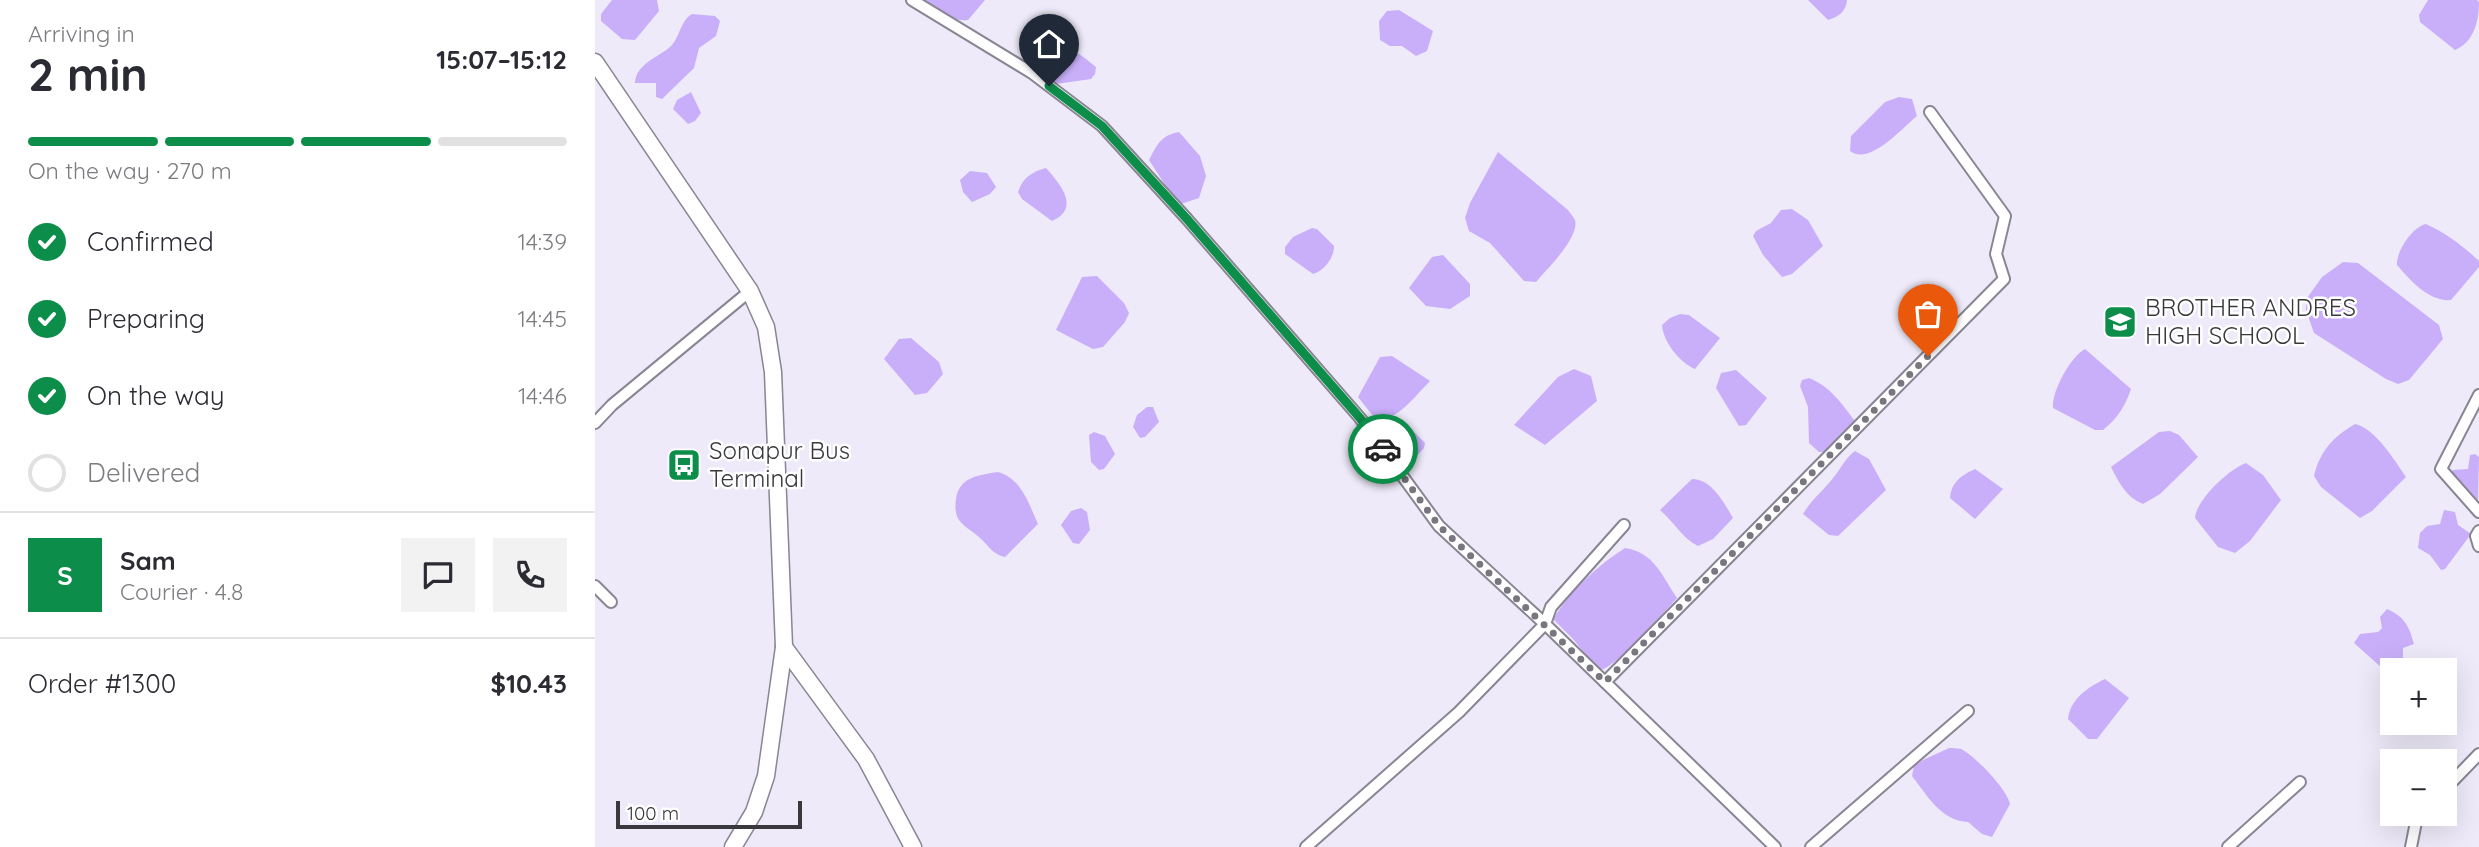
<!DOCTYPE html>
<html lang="en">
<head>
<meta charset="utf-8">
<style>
  :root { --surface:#fff; --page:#f2f2f3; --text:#2b2b33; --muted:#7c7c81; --line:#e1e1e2; --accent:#0d8d4a }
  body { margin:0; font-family:Quicksand,sans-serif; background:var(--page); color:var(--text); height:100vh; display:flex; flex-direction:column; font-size:26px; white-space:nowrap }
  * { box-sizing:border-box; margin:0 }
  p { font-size:23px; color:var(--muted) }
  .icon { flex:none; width:38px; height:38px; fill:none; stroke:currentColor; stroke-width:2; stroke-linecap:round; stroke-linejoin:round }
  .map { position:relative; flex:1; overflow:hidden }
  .panel { display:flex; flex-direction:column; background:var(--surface); width:595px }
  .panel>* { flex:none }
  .controls { position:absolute; left:1785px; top:658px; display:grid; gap:14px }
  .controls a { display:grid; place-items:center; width:77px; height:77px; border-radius:0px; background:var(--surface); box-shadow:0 7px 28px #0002; font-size:35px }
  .scale { position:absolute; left:21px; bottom:18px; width:186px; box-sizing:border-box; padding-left:7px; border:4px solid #39383d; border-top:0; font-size:19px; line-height:24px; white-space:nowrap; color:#39383d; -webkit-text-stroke:5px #fff; paint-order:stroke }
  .pin { position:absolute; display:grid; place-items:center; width:60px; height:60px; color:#fff; margin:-72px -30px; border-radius:50% 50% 50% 0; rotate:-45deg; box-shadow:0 0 7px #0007 }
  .pin .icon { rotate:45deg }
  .courier { position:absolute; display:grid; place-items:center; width:70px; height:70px; margin:-35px; border:5px solid #0d8d4a; border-radius:50%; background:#fff; color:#222; box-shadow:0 2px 9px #0007 }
  .head em { font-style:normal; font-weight:700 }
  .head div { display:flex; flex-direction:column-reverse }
  .head { display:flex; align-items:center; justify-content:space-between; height:119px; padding:0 28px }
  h1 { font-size:46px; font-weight:700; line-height:52px }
  .bar { display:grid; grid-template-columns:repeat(4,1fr); gap:10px 7px; align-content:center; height:84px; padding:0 28px }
  .bar i { height:9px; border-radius:5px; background:var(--line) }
  .bar .on { background:var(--accent) }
  .bar p { grid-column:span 4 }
  .line { display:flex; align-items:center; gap:18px; padding:0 28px; border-top:2px solid var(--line) }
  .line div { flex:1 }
  .round { display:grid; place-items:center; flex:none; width:74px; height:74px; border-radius:0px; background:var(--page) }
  ol { padding:0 28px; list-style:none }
  li { display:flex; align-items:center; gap:21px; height:77px }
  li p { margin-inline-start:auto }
  li .icon { padding:7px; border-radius:50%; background:var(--accent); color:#fff; stroke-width:4 }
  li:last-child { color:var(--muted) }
  li i { width:38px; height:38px; border:4px solid var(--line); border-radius:50% }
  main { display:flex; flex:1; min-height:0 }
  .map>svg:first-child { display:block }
  .water { fill:#c9aff9 }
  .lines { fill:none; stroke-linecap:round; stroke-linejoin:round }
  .minor-casing { stroke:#898592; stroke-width:14 }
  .secondary-casing { stroke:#898592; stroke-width:19 }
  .minor { stroke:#fff; stroke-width:10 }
  .secondary { stroke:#fff; stroke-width:16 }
  .done { stroke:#78767f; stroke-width:7; stroke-dasharray:0 12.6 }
  .route { stroke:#0d8d4a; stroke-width:9 }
  .labels { text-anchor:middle; stroke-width:5; stroke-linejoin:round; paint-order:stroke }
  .poi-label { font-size:24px; fill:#39383d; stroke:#fff; text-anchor:start }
</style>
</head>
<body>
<main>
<section class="panel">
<div class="head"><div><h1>2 min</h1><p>Arriving in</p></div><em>15:07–15:12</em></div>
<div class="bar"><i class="on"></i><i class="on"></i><i class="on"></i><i></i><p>On the way · 270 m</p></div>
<ol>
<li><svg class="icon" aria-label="check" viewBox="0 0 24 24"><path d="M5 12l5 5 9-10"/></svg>Confirmed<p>14:39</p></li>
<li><svg class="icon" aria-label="check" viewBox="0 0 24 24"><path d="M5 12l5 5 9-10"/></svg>Preparing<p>14:45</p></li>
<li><svg class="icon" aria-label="check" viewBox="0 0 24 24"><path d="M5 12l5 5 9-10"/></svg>On the way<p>14:46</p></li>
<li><i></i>Delivered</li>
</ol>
<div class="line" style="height:126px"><b class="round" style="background:var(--accent);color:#fff">S</b><div><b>Sam</b><p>Courier · 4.8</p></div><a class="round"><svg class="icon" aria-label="chat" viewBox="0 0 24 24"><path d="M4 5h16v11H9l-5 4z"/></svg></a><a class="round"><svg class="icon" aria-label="phone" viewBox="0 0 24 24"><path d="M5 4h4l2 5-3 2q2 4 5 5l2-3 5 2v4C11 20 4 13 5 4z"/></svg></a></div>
<div class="line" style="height:91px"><div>Order #1300</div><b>$10.43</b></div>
</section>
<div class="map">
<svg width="1884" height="847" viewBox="0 0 1884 847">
  <rect width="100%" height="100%" fill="#eeeaf9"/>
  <!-- water -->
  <g class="water">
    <polygon points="17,0 62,0 64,11 40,40 27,39 6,21 6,14"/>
    <path d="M323 0H390L373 20C354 22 339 9 323 0Z"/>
    <path d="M1213 0H1252C1251 12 1243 17 1233 20Z"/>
    <path d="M1833 0H1882L1884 2C1884 21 1879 42 1860 50L1825 22 1824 15Z"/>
    <polygon points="804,10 838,31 832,51 821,56 807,46 795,46 785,40 784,21 792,11"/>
    <path d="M97 14 120 16 125 21 121 36 104 48 99 68 67 99 61 97V83H40C41 64 62 58 75 47 85 38 85 21 97 14Z"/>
    <path d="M457 43C476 46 486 55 501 67L500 74 496 79 454 85 430 64 445 48Z"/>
    <polygon points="96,92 106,113 100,121 93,124 78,109 82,100"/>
    <path d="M1304 97 1317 99 1322 116C1307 128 1275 166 1255 151L1256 136 1290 102Z"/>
    <path d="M584 132 605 156 611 176 604 198 583 205 554 160C562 145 566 135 584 132Z"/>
    <path d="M903 152 973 210C975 213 978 216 980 220 985 237 952 269 941 282L929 281 895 243 874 231 870 218 875 203Z"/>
    <path d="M451 168C465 184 486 208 457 221L427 199 423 192C428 177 437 172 451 168Z"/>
    <polygon points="375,171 392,173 401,187 395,194 377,202 368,192 365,180"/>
    <polygon points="1197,209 1213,220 1228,246 1197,274 1187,277 1168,255 1158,236 1161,231 1176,223 1186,210"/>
    <path d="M1831 224C1851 233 1868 246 1884 261V267L1856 300C1834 302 1815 280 1802 265 1801 252 1817 227 1831 224Z"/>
    <path d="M717 228 722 229 739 246C739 258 729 271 718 274L690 254V247L698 237Z"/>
    <polygon points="848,255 875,284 875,296 855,309 831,306 814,288 837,257"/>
    <polygon points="1748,262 1763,263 1844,325 1848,339 1814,380 1803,384 1791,379 1719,333 1711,310 1712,298 1727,277"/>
    <polygon points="502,276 529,303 534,313 530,322 508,347 498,349 461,330 487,277"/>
    <path d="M1085 314 1094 315 1125 338 1100 369C1085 363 1068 342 1067 325L1075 318Z"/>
    <polygon points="316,338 344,362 348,374 332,393 320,395 289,359 304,339"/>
    <path d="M1490 349 1536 389C1530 406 1523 418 1508 430H1500L1458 408C1456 392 1476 356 1490 349Z"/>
    <path d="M797 356 835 381C820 396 804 419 782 421L763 397 785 357Z"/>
    <polygon points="979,369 996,376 1002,401 950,445 919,425 963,377"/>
    <polygon points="1141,370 1172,398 1151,425 1144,426 1121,388 1126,373"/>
    <path d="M1214 378C1236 387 1246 403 1260 421L1232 452H1224L1214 443 1213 407 1205 386 1207 380Z"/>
    <polygon points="552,407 558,407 564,422 550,437 545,438 538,427 542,415"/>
    <polygon points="809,422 830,443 829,448 810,469 805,465 786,439 794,430"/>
    <path d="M1760 424C1780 428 1800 461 1811 477L1777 511 1765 518 1726 487 1719 476C1725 451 1738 437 1760 424Z"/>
    <path d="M1575 431 1584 435 1603 457 1565 494 1548 504C1532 498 1524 483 1516 467L1564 432Z"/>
    <polygon points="499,432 510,436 520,454 509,469 504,470 496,462 494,435"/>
    <path d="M1260 451 1274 459 1291 490 1243 536 1234 535 1208 514C1216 500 1228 491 1238 478 1246 469 1250 458 1260 451Z"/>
    <polygon points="1880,454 1884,457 1883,502 1878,502 1853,479 1858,470 1873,469 1875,455"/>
    <path d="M1651 463 1668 475 1686 500 1655 541 1640 553 1623 547 1600 518C1601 500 1634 469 1651 463Z"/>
    <path d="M1380 469 1408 489 1380 519 1355 498C1356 482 1367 475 1380 469Z"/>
    <path d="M403 472C426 478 434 504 443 524L410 557C397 554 395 547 385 538 379 532 369 527 364 520 360 515 360 505 361 499 364 477 384 475 403 472Z"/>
    <path d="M1097 479C1117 479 1129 503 1138 518L1118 539 1103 546C1087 538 1079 522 1065 510Z"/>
    <polygon points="486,508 492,512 495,530 484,544 478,543 466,525 476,511"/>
    <polygon points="1849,510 1860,512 1863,525 1876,534 1850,569 1846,570 1835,555 1823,548 1825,533 1832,526 1845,524"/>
    <path d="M1030 548C1059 552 1067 576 1082 598 1066 615 1023 667 1003 671L979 640 958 619C976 590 1002 566 1030 548Z"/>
    <path d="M1792 609C1810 617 1814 626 1819 644L1808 648V664L1801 670H1797L1796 676 1759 643 1765 634 1783 632 1787 628 1785 617Z"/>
    <path d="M1510 679 1534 698 1502 739H1493L1473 719C1475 699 1493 687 1510 679Z"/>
    <path d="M1354 748C1358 748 1362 748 1366 749 1380 756 1412 789 1415 804L1397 837 1387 834 1373 822C1346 821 1332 795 1317 776L1319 766 1328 760Z"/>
  </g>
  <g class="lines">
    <defs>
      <g id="minor">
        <polyline points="317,0 437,73 507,126 592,219 765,418 844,526 950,624 1180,847"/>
        <polyline points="1884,395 1846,469 1884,512"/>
        <polyline points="0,423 17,405 155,291"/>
        <polyline points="1884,531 1881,536 1884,546"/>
        <polyline points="0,586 16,602"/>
        <polyline points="1010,682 1409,279 1401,254 1410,216 1335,112"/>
        <polyline points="1850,789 1884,754"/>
        <polyline points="711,847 864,712 950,624 956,607 1029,525"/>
        <polyline points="1216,847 1373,711"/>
        <polyline points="1633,847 1705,782"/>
        <polyline points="1816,847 1822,817 1825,814"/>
      </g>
      <g id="secondary">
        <polyline points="0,62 155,291 171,327 178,372 189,647 171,776 159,812 138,847"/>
        <polyline points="189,647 271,759 318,847"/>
      </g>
    </defs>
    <!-- minor casing -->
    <use href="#minor" class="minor-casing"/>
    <!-- secondary casing -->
    <use href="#secondary" class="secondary-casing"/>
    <!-- minor -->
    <use href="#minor" class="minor"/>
    <!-- secondary -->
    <use href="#secondary" class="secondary"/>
  </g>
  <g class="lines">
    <!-- done -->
    <polyline class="done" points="788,449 844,526 1010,682 1333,356"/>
    <!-- route -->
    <polyline class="route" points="454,86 507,126 592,219 765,418 788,449"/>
  </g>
  <!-- icons -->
  <defs>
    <symbol id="school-square" viewBox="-11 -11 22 22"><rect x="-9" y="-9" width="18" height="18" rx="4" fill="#0d8d4a" stroke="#fff"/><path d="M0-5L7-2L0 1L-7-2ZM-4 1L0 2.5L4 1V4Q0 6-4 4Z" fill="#fff"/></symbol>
    <symbol id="bus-square" viewBox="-11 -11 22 22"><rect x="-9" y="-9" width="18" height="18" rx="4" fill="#0d8d4a" stroke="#fff"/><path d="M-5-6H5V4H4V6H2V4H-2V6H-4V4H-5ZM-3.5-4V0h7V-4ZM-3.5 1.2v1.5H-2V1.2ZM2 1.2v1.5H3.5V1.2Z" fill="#fff"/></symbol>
  </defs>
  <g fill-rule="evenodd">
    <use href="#school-square" x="1506" y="303" width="38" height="38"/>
    <use href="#bus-square" x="70" y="446" width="38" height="38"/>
  </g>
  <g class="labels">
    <!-- poi labels -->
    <g class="poi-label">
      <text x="1550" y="316">BROTHER ANDRES<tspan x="1550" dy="28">HIGH SCHOOL</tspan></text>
      <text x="114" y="459">Sonapur Bus<tspan x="114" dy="28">Terminal</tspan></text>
    </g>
  </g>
</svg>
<div class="controls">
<a>+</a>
<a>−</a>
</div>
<div class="scale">100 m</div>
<div class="pin" style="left:1333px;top:356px;background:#ea580c"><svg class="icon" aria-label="bag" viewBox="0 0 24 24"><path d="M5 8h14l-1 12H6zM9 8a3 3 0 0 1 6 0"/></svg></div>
<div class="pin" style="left:454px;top:86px;background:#1f2937"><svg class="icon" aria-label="home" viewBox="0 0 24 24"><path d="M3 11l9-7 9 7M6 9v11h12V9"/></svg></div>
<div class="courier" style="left:788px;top:449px"><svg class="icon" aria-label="car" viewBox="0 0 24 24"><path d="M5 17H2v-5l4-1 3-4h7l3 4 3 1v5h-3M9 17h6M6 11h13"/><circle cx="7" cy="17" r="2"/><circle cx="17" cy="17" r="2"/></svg></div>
</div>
</main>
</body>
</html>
